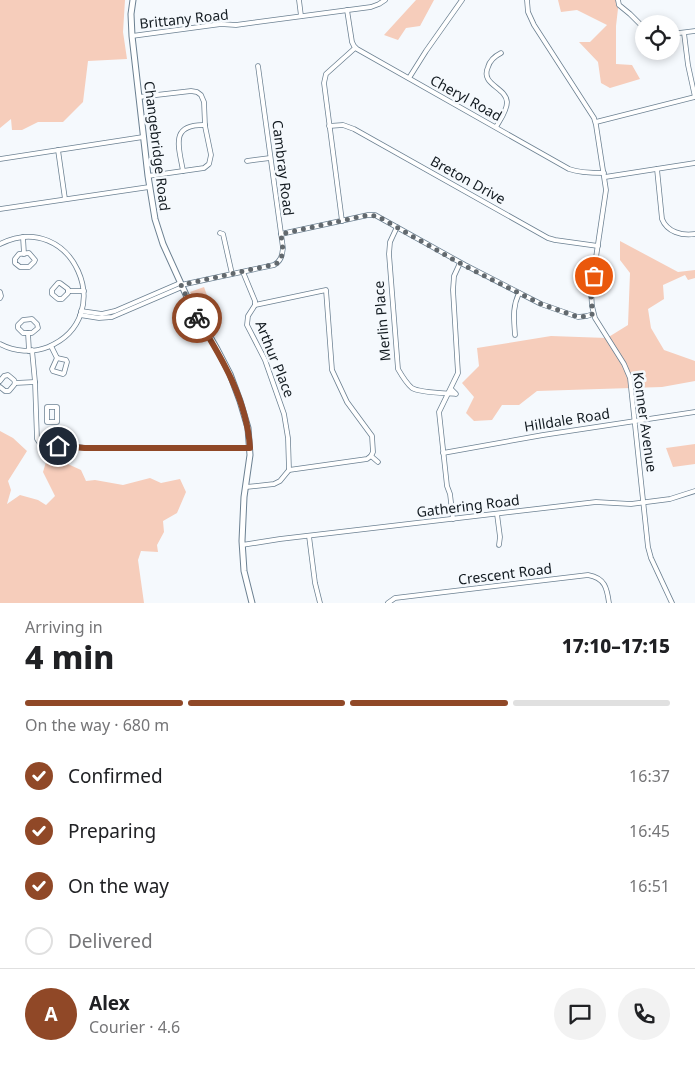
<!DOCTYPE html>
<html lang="en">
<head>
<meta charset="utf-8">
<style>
  :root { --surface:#fff; --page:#f2f2f2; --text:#202124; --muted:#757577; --line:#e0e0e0; --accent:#904827 }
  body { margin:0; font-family:"Noto Sans",sans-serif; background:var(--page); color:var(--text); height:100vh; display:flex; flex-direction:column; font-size:19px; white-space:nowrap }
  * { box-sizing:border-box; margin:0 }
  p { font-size:16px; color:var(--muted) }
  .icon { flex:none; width:28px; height:28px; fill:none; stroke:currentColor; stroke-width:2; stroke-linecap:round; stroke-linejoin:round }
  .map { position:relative; height:603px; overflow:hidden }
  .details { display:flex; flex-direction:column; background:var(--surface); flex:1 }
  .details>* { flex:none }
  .tools { position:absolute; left:635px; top:15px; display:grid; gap:10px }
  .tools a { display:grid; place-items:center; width:45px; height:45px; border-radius:50%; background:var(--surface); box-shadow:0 2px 8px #0003; font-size:25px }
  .pin { position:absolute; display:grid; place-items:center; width:42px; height:42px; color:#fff; margin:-21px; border:2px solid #fff; border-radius:50%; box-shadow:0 1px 5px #0007 }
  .courier { position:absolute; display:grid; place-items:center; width:50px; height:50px; margin:-25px; border:4px solid #904827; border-radius:50%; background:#fff; color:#222; box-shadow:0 1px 6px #0007 }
  .headline em { font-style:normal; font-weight:800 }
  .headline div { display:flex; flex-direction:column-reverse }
  .headline { display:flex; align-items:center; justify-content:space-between; height:85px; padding:0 25px }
  h1 { font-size:32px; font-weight:800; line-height:38px }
  .bar { display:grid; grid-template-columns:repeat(4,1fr); gap:8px 5px; align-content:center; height:60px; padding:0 25px }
  .bar i { height:6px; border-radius:4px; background:var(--line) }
  .bar .selected { background:var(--accent) }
  .bar p { grid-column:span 4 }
  .line { display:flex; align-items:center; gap:12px; padding:0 25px; border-top:1px solid var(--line) }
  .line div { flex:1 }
  .round { display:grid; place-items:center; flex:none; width:52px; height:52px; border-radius:26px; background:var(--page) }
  ol { padding:0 25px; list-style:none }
  li { display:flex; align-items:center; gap:15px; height:55px }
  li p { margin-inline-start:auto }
  li .icon { padding:5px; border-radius:50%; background:var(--accent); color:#fff; stroke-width:4 }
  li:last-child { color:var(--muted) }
  li i { width:28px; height:28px; border:2px solid var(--line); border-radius:50% }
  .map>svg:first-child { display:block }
  .green { fill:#f6cdbb }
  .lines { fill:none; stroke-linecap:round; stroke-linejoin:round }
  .minor-casing { stroke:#6c8192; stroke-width:5.5 }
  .major-casing { stroke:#6c8192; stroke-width:7 }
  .minor { stroke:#fff; stroke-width:4 }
  .major { stroke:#fff; stroke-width:5 }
  .done { stroke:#62696e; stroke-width:5; stroke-dasharray:0 9 }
  .route { stroke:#904827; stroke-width:6 }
  .labels { text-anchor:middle; stroke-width:5; stroke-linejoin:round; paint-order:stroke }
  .street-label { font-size:14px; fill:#131b21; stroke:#f5f9fd }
</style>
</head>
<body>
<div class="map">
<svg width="695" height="603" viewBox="0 0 695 603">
  <rect width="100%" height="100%" fill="#f5f9fd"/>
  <!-- green -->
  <g class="green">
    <polygon points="0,0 125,0 123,32 127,59 88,61 83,102 63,122 38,122 22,130 12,130 11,119 0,128"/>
    <polygon points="416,0 434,0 420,26 406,28 398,40 384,35"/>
    <polygon points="558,0 619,0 616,26 616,64 632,65 640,79 610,88 601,83 598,62 579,42 590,42 607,25 577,10 561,12"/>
    <polygon points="620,241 678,272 695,270 695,278 688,280 685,275 663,285 664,299 648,309 651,328 664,350 695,361 695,381 662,387 537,391 519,405 502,405 492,420 474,421 466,413 474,397 462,383 479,366 477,348 551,336 607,338 628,325 630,273 620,260"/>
    <polygon points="204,287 210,304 201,312 190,292"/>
    <polygon points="0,431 13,438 27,451 8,481 11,490 7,504 20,495 38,500 46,505 55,496 43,472 46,462 59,460 81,470 86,481 95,480 123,485 150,478 161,483 180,479 186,492 177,513 163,521 164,532 157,545 158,552 141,551 138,560 144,603 0,603"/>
    <polygon points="695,444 695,464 673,467 666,448"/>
  </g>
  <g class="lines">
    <defs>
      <g id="minor">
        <polyline points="299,0 301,16"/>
        <polyline points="527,0 528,12 534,25 594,118 596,125 606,190 591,291 592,306 595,318 624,364 630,378 648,547 651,558 672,603"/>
        <polyline points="618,0 619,5 630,14 644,28"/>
        <path d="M347 10 352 42 354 46 357 49 569 169C580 173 593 173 604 173"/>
        <polyline points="684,33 688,65 695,97"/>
        <polyline points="671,34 695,31"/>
        <polyline points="132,36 221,24 236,25 371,7 379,4 385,0"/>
        <polyline points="409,78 426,51 462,0"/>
        <polyline points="139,97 191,91 197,92 201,95 204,102 205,126 211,155 209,164 204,168 148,176"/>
        <polyline points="596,122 695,97"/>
        <polyline points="329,126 343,125 354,129 548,238 555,240 598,246"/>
        <path d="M496 127C500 120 507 111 507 102 506 87 480 85 488 67 490 60 495 56 501 53"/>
        <polyline points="58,150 65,199"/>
        <polyline points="0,159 143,137"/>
        <polyline points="247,161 270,158"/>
        <path d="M657 169 662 219C667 232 682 236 695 234"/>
        <path d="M183 171C179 147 169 124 205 125"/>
        <polyline points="605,177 695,163"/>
        <polyline points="0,209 149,187"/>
        <polyline points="342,221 324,83 326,74 355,48"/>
        <path d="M397 227 390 242 389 254 398 369C402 376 406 383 412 388 420 393 446 393 456 394L451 389"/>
        <polyline points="220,233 223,234 232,274"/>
        <polyline points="281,234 368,215 375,215 465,265 541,304 578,317 587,316 593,314"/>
        <polyline points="23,237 24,254"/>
        <path d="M0 244C72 208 120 317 48 347 33 353 15 352 0 344"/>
        <polygon points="29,253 35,260 34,262 29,267 20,267 15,263 15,259 19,254"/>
        <polyline points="243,272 255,301 255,305 248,316 247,325 265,360 284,414 288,438 289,470 280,481 274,484 246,487"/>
        <polygon points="58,283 60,283 68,289 68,293 62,299 58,299 52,294 52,290"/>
        <path d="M181 285 274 265C281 261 282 256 283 248L258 66"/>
        <polyline points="68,291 84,291"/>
        <polyline points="0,292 1,296 0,298"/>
        <polyline points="255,305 326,290 332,370 347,402 372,436 373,452 371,456 367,459 289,470"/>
        <polyline points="81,311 102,314 115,311 180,283"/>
        <polyline points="80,315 99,318 112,317 182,287"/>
        <polygon points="32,319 37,324 38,328 32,333 23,333 18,328 18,325 23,320"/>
        <polyline points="28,333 29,351"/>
        <path d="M515 335C514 319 512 308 519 293"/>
        <polyline points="51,346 57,358"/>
        <polyline points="32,350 35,382 37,439 41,445 72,446 85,448 250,448"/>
        <polygon points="57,358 66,360 67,362 64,373 63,374 53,371 52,369"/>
        <polyline points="0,381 4,376 8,375 14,380 15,383"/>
        <polyline points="15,383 35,382"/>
        <polyline points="0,387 5,391 9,391 14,385 15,383"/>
        <rect x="47" y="407" width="10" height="15"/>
        <polyline points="443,453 543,435 695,412"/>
        <polyline points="371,456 378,462"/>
        <polyline points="497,514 500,537 499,545"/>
        <polyline points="453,519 450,494 447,486 439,412 458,373 453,290 454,276 460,263"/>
        <polyline points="309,536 315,583 320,603"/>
        <polyline points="242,545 280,539 596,502 631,504 670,499 695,491"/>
        <path d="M388 603 395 598 588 575C605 578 607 588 609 603"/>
      </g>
      <polyline id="major" points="133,0 131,14 132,36 148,176 155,219 163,244 187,297 217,349 230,374 240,401 248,428 250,455 244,497 242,541 244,571 252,603"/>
    </defs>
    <!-- minor casing -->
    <use href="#minor" class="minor-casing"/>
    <!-- major casing -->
    <use href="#major" class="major-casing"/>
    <!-- minor -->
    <use href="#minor" class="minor"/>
    <!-- major -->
    <use href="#major" class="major"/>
  </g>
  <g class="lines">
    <!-- done -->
    <path class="done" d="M197 318 181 285 276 264C286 256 282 245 281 234L368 215 377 216 465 266 541 304 578 317 587 316 593 314 591 298 594 276"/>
    <!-- route -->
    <path class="route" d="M58 446 85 448H250C247 400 222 358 197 318"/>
  </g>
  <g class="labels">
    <!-- street labels -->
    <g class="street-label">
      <text transform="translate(184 19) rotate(-6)" y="5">Brittany Road</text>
      <text transform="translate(466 98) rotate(29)" y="5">Cheryl Road</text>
      <text transform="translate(157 146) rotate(83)" y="5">Changebridge Road</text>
      <text transform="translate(283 168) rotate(83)" y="5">Cambray Road</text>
      <text transform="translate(468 180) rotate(29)" y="5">Breton Drive</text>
      <text transform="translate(382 321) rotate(-95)" y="5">Merlin Place</text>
      <text transform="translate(275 359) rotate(68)" y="5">Arthur Place</text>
      <text transform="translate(567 420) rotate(-9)" y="5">Hilldale Road</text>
      <text transform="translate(645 422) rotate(82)" y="5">Konner Avenue</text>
      <text transform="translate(468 506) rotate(-7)" y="5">Gathering Road</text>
      <text transform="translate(505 574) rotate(-7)" y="5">Crescent Road</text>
    </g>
  </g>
</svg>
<div class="tools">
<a><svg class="icon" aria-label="locate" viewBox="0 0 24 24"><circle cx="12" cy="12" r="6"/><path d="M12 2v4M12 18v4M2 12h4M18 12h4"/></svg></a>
</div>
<div class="pin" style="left:594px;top:276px;background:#ea580c"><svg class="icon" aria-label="bag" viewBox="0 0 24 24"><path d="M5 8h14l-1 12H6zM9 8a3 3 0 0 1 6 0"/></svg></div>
<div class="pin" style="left:58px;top:446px;background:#1f2937"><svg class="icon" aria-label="home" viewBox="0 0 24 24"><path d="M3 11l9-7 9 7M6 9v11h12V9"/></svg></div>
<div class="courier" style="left:197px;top:318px"><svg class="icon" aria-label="bike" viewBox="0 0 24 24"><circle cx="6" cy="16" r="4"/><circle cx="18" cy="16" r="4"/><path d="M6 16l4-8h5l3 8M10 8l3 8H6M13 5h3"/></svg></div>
</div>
<section class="details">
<div class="headline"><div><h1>4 min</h1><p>Arriving in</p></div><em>17:10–17:15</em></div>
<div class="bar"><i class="selected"></i><i class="selected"></i><i class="selected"></i><i></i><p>On the way · 680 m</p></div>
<ol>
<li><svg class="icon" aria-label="check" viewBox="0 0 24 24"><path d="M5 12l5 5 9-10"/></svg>Confirmed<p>16:37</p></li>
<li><svg class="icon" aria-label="check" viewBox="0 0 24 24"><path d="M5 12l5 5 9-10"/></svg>Preparing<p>16:45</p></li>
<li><svg class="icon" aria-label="check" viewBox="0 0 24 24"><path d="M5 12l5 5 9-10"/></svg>On the way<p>16:51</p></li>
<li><i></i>Delivered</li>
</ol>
<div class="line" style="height:90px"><b class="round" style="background:var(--accent);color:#fff">A</b><div><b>Alex</b><p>Courier · 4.6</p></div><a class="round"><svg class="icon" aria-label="chat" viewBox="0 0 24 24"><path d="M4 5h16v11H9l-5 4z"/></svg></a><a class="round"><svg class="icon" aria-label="phone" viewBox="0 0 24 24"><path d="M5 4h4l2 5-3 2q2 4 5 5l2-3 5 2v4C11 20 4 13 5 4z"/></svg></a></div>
</section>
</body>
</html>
